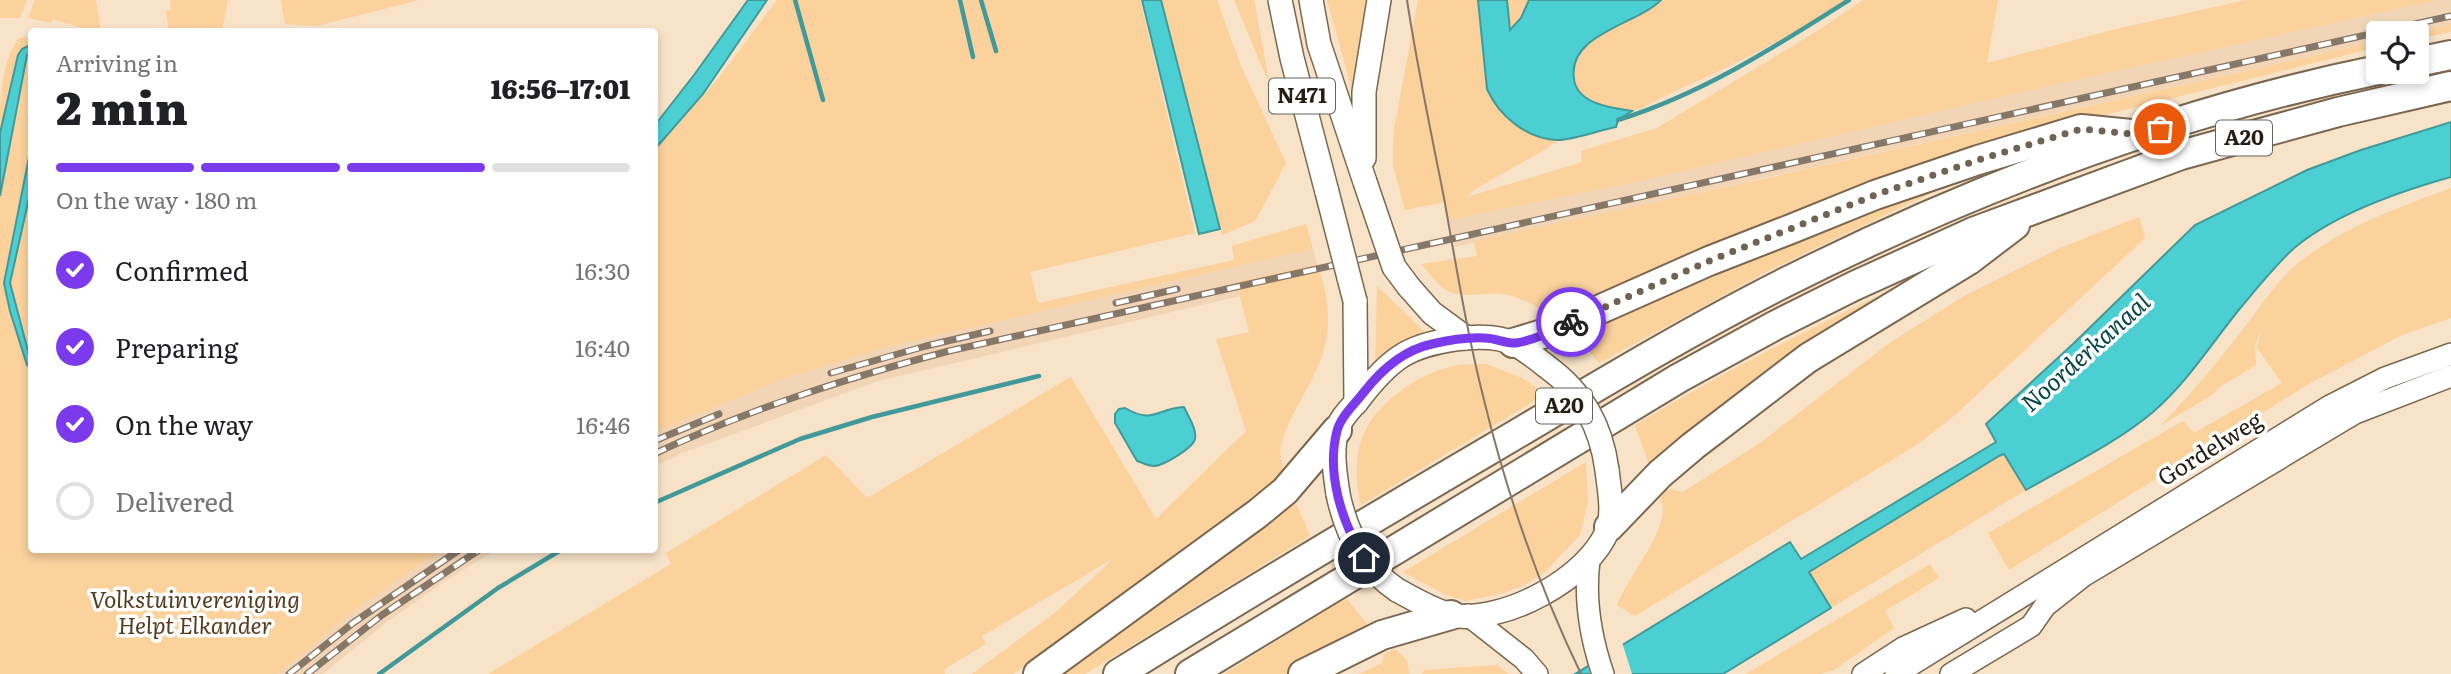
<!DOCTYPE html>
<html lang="en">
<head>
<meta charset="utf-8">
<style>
  :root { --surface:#fff; --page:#f2f2f2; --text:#202124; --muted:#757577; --line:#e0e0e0; --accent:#7c3aed }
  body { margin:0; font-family:Literata,serif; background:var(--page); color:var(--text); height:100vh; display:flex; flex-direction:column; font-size:26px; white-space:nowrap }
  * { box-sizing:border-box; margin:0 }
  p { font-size:23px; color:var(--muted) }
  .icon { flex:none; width:38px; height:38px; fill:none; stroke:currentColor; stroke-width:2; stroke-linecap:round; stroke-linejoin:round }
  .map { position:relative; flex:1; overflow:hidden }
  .panel { position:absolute; left:28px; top:28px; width:630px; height:525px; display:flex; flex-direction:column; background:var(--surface); border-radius:7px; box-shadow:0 4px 10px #0003 }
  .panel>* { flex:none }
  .tools { position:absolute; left:2366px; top:21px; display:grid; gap:14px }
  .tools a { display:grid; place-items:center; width:63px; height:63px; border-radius:7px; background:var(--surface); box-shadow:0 4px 10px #0003; font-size:35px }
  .pin { position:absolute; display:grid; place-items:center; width:60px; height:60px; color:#fff; margin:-30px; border:4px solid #fff; border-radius:50%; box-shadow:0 2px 7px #0007 }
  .courier { position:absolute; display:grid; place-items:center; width:70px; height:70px; margin:-35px; border:5px solid #7c3aed; border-radius:50%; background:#fff; color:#222; box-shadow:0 2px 9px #0007 }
  .headline em { font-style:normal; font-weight:800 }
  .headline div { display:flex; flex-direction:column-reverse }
  .headline { display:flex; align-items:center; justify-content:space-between; height:119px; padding:0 28px }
  h1 { font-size:46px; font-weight:800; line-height:52px }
  .bar { display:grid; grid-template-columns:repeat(4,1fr); gap:10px 7px; align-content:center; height:84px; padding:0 28px }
  .bar i { height:9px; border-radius:5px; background:var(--line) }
  .bar .on { background:var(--accent) }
  .bar p { grid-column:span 4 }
  ol { padding:0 28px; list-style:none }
  li { display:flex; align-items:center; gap:21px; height:77px }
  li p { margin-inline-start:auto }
  li .icon { padding:7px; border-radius:50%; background:var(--accent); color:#fff; stroke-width:4 }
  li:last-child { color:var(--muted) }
  li i { width:38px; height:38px; border:4px solid var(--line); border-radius:50% }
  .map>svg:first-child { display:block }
  .built { fill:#f1d5b6 }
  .green { fill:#fbd19c }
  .water { fill:#4ccfd2; stroke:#419a99; stroke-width:2 }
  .pier { fill:#f8e2c8 }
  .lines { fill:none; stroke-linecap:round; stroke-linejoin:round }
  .stream { stroke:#419a99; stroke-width:4.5 }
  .secondary-casing { stroke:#7a6750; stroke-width:24 }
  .primary-casing { stroke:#7a6750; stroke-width:26 }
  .highway-casing { stroke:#7a6750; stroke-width:32 }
  .secondary { stroke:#fff; stroke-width:21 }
  .primary { stroke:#fff; stroke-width:23 }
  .highway { stroke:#fff; stroke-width:28 }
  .tram { stroke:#867766; stroke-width:2 }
  .rail-casing { stroke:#867766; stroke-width:7 }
  .rail { stroke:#fff; stroke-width:4.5; stroke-dasharray:13; stroke-linecap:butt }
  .primary-bridge-casing { stroke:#7a6750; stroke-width:26; stroke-linecap:butt }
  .primary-bridge { stroke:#fff; stroke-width:23 }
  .done { stroke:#706353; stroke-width:7; stroke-dasharray:0 12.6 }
  .route { stroke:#7c3aed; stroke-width:9 }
  .labels { text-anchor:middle; stroke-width:7; stroke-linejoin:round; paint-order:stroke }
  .shield { fill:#fff; stroke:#67625a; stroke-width:2 }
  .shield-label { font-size:21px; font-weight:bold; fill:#261e14 }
  .street-label { font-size:23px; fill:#261e14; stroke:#fff }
  .park-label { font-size:23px; font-style:italic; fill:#553d1e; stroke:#fff }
  .water-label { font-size:24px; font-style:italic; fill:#074546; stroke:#fff }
</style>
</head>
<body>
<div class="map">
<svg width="2451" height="674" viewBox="0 0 2451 674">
  <rect width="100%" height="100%" fill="#f8e2c8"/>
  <!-- built -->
  <g class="built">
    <polygon points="2438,0 2451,0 2451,24 2411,33 2378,33 2378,41 1455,247 1449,220 1645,180 2058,84"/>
    <polygon points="1313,249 1321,277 878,381 682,453 655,466 655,432 789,377 887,347"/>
    <polygon points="442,550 496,550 445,581 388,621 323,674 278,674 361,605"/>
  </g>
  <!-- green -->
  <g class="green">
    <polygon points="0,0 27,0 20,18 0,18"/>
    <polygon points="35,0 96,0 101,31 92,31 53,19 51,23 28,18"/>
    <polygon points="170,0 228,0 222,31 169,31 166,11 171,10"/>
    <polygon points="281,0 419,0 317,26 285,24"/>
    <polygon points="777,0 1140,0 1195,233 1030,272 1038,303 1234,260 1232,246 1306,224 1313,249 887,347 789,377 655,432 655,149 718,79"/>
    <polygon points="1161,0 1217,0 1241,66 1286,163 1255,221 1222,235"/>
    <polygon points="1234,0 1254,0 1270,86"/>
    <polygon points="1327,0 1372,0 1355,101"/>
    <polygon points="1418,0 1478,0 1487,89 1537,136 1558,140 1543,151 1475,189 1467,197 1582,162 1581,151 1657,128 1817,31 1863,0 1998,0 1987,63 2116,29 2246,0 2438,0 2058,84 1645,180 1449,220 1445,202 1405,210 1393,165 1393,151 1394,129"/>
    <polygon points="1507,0 1529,0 1522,18 1509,30"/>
    <path d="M1661 0H1845C1791 37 1730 67 1671 93 1659 98 1644 109 1632 111 1614 113 1578 99 1574 81 1570 62 1580 51 1592 40Z"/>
    <polygon points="2451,24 2451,32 2417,39 2417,33 2411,33"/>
    <path d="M23 37 31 38V47H28L0 133C0 101 0 67 18 39Z"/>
    <path d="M2378 41V47L1972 148 1837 195 1776 219 1551 316C1536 306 1520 296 1502 294 1485 292 1464 299 1448 291 1436 285 1430 273 1421 264L1477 256 1474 241 1754 181Z"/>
    <polygon points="31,54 31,147 4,283 10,283 31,189 32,550 442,550 361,605 278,674 0,674 0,196 27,55"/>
    <polygon points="1969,175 1768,271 1599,363 1576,336 1843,220"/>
    <path d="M2451 188V318L2402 335 2307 385 2009 570 1988 533 2183 421 2194 433 2282 383 2257 348 2261 330 2255 346 2256 365 2220 387 2210 396 2160 426C2187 398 2213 368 2237 337 2258 311 2276 280 2302 260 2346 226 2400 207 2451 188Z"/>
    <path d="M2139 217 2145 238 1955 415 1918 444 1635 616 1617 605C1628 578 1657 544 1662 517 1664 510 1662 503 1660 496L1667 489 1683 492 1760 443 1888 344 1964 296 2060 248Z"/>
    <path d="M1951 262 1653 476 1635 425C1737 364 1843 311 1951 262Z"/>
    <path d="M1318 264C1326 291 1332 317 1325 345 1317 380 1289 412 1281 445 1279 456 1283 467 1286 478L1013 674H972L1057 611 1114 558 982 636 986 644 946 668 944 671 945 674H488L671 564 666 553 826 455 867 498 1071 377 1156 519 1246 431 1216 339 1249 332 1236 282Z"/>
    <polygon points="1377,286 1427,334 1375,371"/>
    <path d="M1486 364 1522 378 1546 394 1361 505C1355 481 1354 454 1365 431 1380 399 1425 370 1459 365 1468 364 1478 364 1486 364Z"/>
    <polygon points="2004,453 2026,490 1831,608 1808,572"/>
    <polygon points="1586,462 1588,502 1580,535 1547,570 1529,583 1504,593 1466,601 1446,595 1403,572"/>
    <polygon points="1295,501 1310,536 1085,674 1056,674"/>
    <polygon points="1930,564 1939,578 1885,611 1894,628 1834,670 1820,674 1746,674"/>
    <polygon points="1346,598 1372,630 1295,674 1224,674"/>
    <polygon points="1395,649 1407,660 1409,674 1359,674 1382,663 1384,654"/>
    <polygon points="1497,665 1508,674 1422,674 1424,670"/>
  </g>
  <!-- water -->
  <g class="water">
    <polygon points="748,0 767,0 703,94 655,149 655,125 694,75"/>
    <polygon points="1142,0 1161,0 1220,229 1199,234"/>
    <path d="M1478 0H1507L1510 30 1521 18 1529 0H1661C1636 25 1567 34 1574 79 1577 104 1612 108 1632 111L1618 120 1616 127C1599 130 1572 141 1556 140 1526 138 1499 116 1487 89Z"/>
    <polygon points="28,46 31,47 31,54 27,55 0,196 0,133 18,55 22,49"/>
    <path d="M2451 122V177C2401 191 2332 215 2292 250 2274 267 2258 287 2242 306 2213 341 2188 382 2153 412 2118 442 2066 467 2026 490L2004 454 1999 456 1809 572 1831 608 1723 674H1575L1790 542 1801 559 1996 442 1986 424 2073 344 2195 225 2307 170 2361 150Z"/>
    <polygon points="31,147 31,189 10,283 31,362 27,365 10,311 4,283"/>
    <path d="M1184 407C1188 416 1197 429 1195 439 1193 448 1163 466 1154 466 1148 466 1143 463 1137 461L1115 423V414L1119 409 1125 408C1154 425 1157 408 1184 407Z"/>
  </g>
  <!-- pier -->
  <polygon class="pier" points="1622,642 1632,674 1590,674 1587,663"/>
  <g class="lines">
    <!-- stream -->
    <g class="stream">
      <polyline points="795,0 823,100"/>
      <polyline points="960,0 973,57"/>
      <polyline points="981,0 996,51"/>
      <path d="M1618 120C1702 94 1775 47 1849 0"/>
      <polyline points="654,503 800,439 872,417 1039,376"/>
      <polyline points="379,674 498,588 561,550"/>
    </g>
    <defs>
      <g id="secondary">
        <path d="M1589 560C1584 600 1590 636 1603 674"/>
        <polyline points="1468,615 1524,659 1537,674"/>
        <polyline points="1863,674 1903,648 1966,619"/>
        <polyline points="1896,674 2330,406 2385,378 2451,354"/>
        <polyline points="1951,674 2031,626 2045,606 2083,576 2355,413 2451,376"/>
      </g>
      <g id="primary">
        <polyline points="1280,0 1292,58 1327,192"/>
        <polyline points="1311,0 1319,44 1365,182"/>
        <polyline points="1364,158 1364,92 1379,0"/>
        <polyline points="1409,287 1432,313 1466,338"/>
        <polyline points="1355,301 1356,403"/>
        <path d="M1338 494C1335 474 1331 450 1337 430 1341 416 1354 406 1362 395 1373 381 1385 367 1400 357 1425 340 1487 330 1515 344 1525 350 1536 358 1546 366"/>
        <path d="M1397 590C1414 599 1432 610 1451 615 1502 625 1590 578 1608 529 1614 511 1609 488 1607 470"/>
      </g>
      <g id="highway">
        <polyline points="2417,62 2451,55"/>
        <polyline points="1513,343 1549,332 1709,261 1791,229 1875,195 1978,160 2081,129 2131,134"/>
        <polyline points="1609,527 1660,474 1693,446 1808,358 1969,260 2015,225"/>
        <polyline points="1038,674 1257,514 1285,491 1337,430"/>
        <path d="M1118 674C1242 597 1367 522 1493 448 1588 392 1683 334 1782 284 1969 190 2172 112 2378 70"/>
        <polyline points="1190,674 1679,378 1774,326 1854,286 1973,232 2181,155 2338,112 2451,86"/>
        <polyline points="1303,674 1382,635 1451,615"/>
      </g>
    </defs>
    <!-- secondary casing -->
    <use href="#secondary" class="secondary-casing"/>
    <!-- primary casing -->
    <use href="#primary" class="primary-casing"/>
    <!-- highway casing -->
    <use href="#highway" class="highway-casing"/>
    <!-- secondary -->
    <use href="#secondary" class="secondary"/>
    <!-- primary -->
    <use href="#primary" class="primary"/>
    <!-- highway -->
    <use href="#highway" class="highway"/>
    <!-- tram -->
    <path class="tram" d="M1407 0C1417 66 1431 132 1444 198 1456 265 1467 333 1484 400 1507 494 1539 587 1581 674"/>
    <defs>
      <g id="rail">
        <polyline points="1116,303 1177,289"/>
        <polyline points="831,373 926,346 990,331"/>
        <polyline points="654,441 719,414"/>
        <path d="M654 454C749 409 847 378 949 351L2451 16"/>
        <polyline points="289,674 353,623 459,550"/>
        <polyline points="307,674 382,615 479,550"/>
      </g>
    </defs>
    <!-- rail casing -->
    <use href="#rail" class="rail-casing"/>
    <!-- rail -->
    <use href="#rail" class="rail"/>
    <defs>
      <g id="primary-bridge">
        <polyline points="1365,182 1394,267 1409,287"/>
        <polyline points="1327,192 1355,301"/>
        <path d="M1546 366C1582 392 1601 425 1607 470"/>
        <path d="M1338 494C1346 533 1363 567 1397 590"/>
      </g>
    </defs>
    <!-- primary-bridge casing -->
    <use href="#primary-bridge" class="primary-bridge-casing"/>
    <!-- primary-bridge -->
    <use href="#primary-bridge" class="primary-bridge"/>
  </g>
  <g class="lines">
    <!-- done -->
    <polyline class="done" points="1571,322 1709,261 1790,229 1875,195 1978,160 2081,129 2141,135 2160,129"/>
    <!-- route -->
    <path class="route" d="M1364 558C1342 523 1326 473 1337 431 1341 416 1355 404 1364 392 1382 369 1404 350 1432 344 1449 340 1468 337 1485 338 1495 338 1507 344 1516 343 1535 340 1555 330 1571 322"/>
  </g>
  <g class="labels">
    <!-- shield labels -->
    <g class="shield">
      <rect x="1269" y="78.5" width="66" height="35" rx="5"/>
      <rect x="2216" y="120.5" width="56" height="35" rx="5"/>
      <rect x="1536" y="388.5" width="56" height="35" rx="5"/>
    </g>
    <g class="shield-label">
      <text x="1302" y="103">N471</text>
      <text x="2244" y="145">A20</text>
      <text x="1564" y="413">A20</text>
    </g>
    <!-- street labels -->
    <g class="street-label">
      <text transform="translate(2210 449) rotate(-32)" y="8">Gordelweg</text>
    </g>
    <!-- park labels -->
    <g class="park-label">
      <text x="195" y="608">Volkstuinvereniging<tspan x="195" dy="26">Helpt Elkander</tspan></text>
    </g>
    <!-- water labels -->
    <g class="water-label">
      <text transform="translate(2086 353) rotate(-42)" y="8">Noorderkanaal</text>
    </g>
  </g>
</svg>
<div class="tools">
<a><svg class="icon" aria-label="locate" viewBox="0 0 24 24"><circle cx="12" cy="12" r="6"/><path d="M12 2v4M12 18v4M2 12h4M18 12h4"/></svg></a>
</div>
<div class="pin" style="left:2160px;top:129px;background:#ea580c"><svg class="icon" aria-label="bag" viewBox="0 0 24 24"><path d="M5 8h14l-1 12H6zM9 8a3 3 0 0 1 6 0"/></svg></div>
<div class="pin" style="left:1364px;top:558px;background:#1f2937"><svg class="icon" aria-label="home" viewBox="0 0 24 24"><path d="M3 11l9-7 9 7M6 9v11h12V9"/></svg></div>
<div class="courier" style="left:1571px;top:322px"><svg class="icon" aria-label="bike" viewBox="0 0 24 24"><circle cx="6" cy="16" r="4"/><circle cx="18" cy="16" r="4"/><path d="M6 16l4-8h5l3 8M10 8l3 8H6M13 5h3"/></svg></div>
<section class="panel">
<div class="headline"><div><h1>2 min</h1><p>Arriving in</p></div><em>16:56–17:01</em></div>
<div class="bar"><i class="on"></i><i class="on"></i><i class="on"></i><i></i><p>On the way · 180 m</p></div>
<ol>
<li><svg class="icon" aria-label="check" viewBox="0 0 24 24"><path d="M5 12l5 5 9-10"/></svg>Confirmed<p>16:30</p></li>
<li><svg class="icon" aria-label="check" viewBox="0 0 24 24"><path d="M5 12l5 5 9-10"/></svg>Preparing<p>16:40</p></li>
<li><svg class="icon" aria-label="check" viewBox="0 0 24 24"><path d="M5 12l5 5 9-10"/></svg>On the way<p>16:46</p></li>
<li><i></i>Delivered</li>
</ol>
</section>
</div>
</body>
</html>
